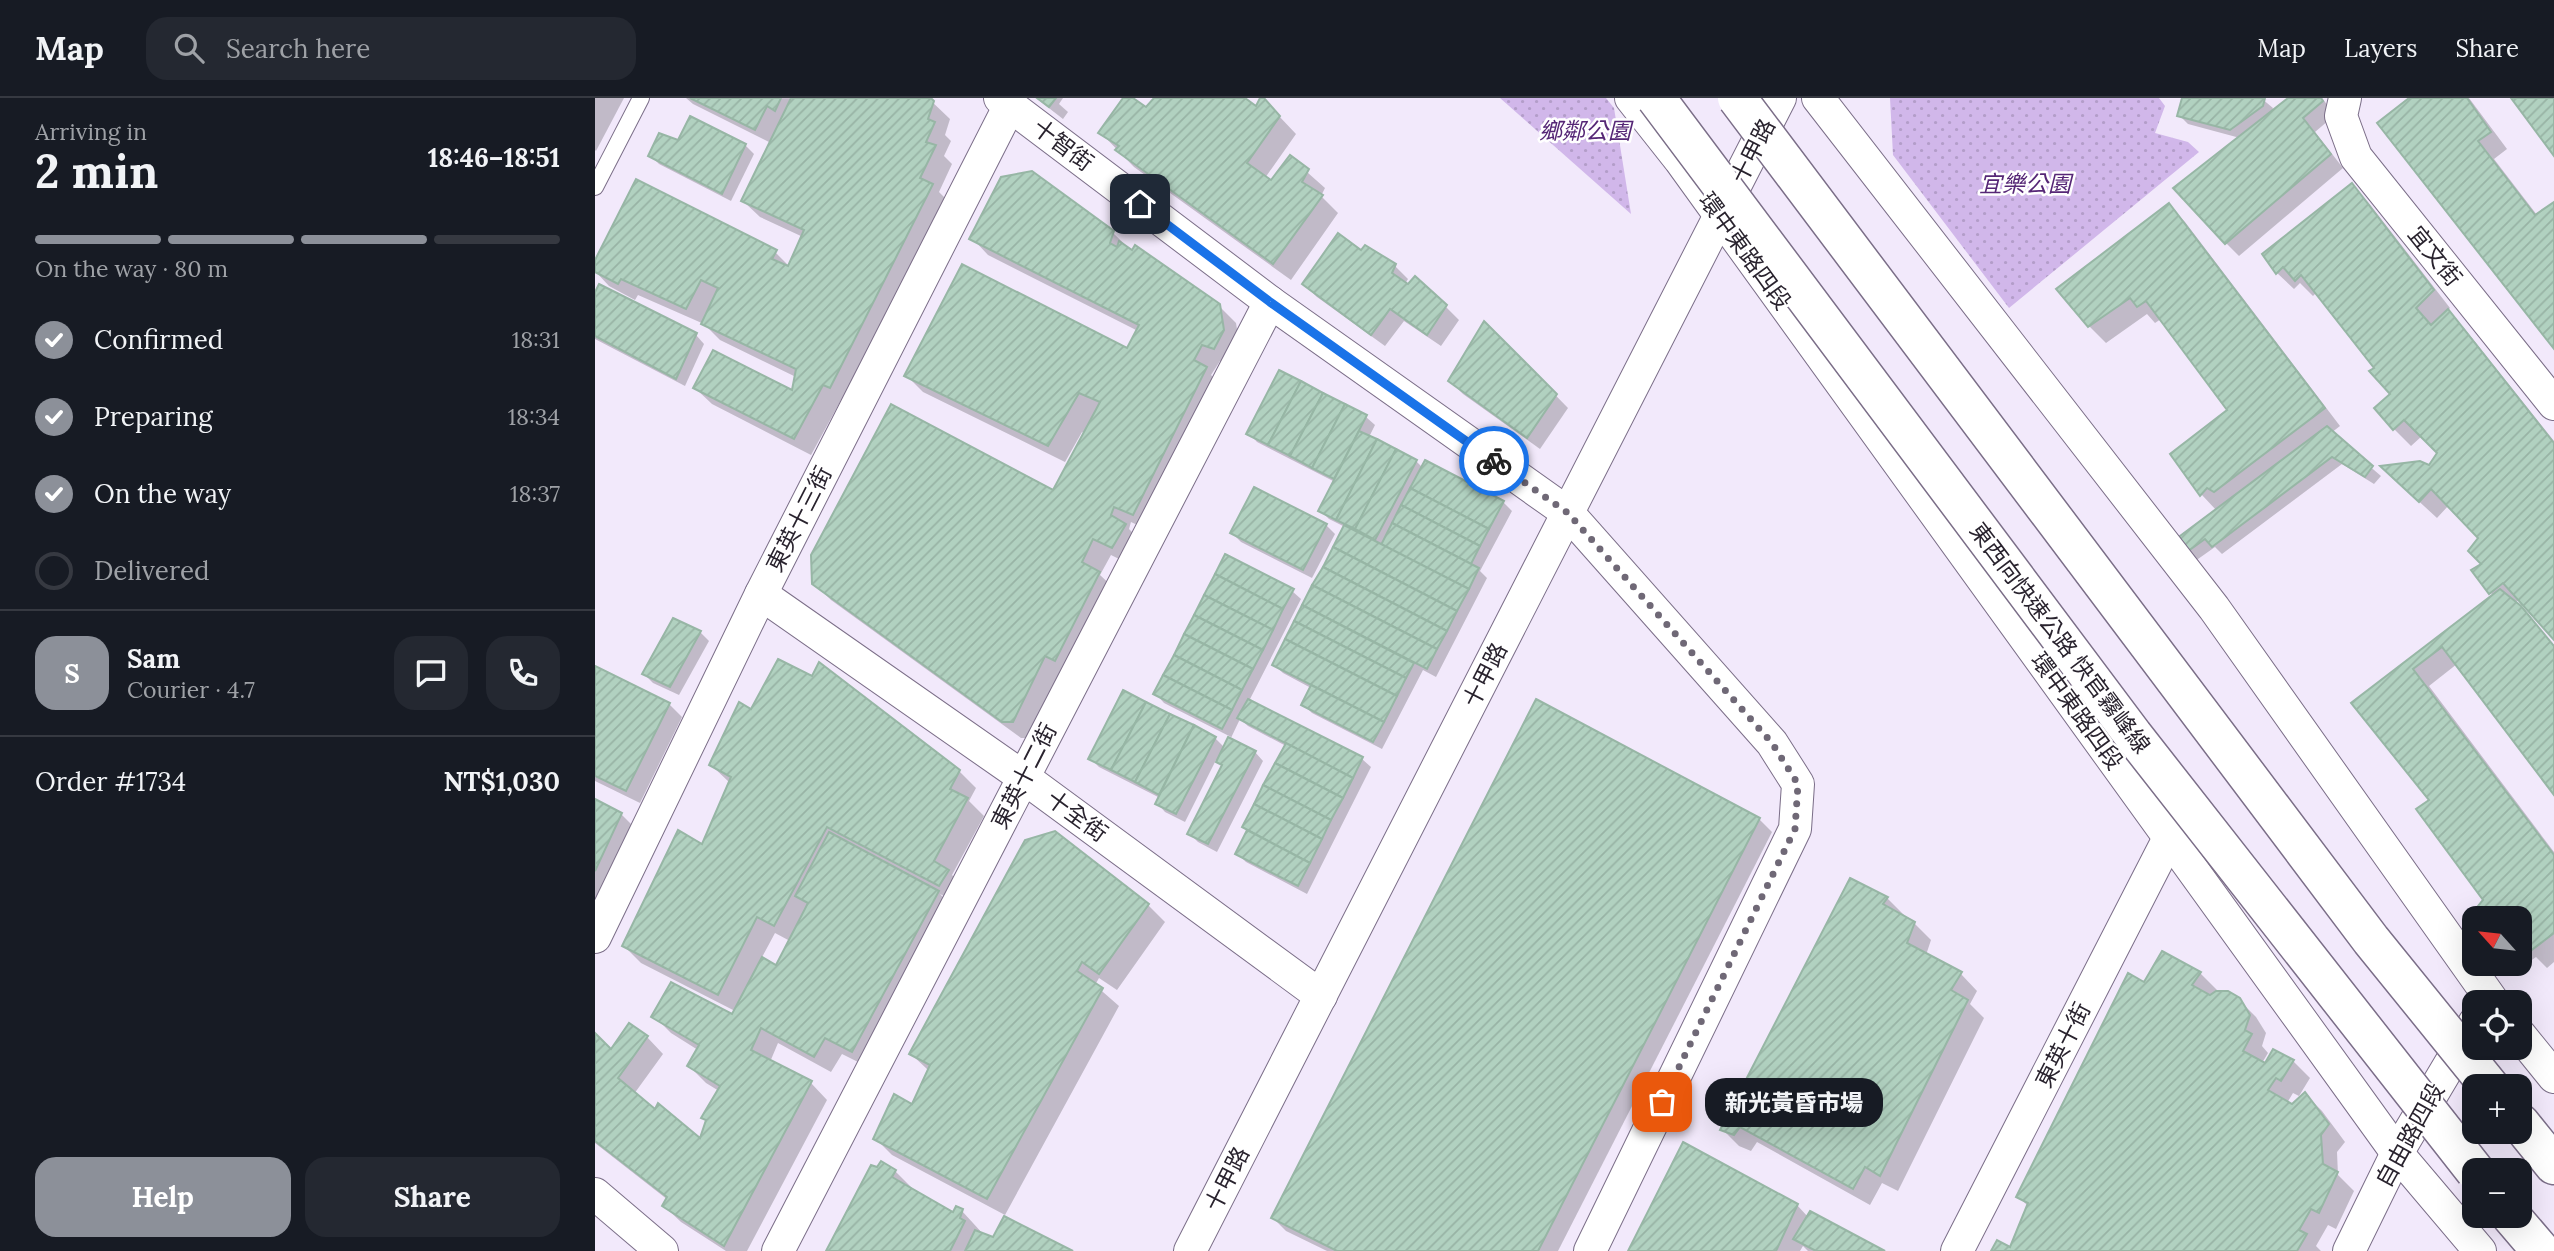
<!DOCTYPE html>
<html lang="en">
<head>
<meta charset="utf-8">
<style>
  :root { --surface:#171b24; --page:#242831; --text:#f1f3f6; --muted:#9ea1a6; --line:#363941; --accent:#8c9099 }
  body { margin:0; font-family:Lora,"Noto Sans TC",serif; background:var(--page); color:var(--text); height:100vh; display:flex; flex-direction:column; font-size:26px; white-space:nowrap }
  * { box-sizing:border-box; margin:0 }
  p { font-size:23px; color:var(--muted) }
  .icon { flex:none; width:38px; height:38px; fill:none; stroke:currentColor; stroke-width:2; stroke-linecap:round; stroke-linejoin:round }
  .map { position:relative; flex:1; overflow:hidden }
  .details { display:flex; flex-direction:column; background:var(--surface); width:595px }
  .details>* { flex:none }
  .needle { width:46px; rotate:297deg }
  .fabs { position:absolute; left:1867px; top:808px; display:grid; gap:14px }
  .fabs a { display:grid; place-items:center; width:70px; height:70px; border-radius:14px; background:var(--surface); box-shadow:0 7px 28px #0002; font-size:35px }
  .pin { position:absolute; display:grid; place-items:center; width:60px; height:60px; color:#fff; margin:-30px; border-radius:14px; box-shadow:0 4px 10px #0006 }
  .courier { position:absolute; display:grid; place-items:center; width:70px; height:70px; margin:-35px; border:5px solid #1a73e8; border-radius:50%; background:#fff; color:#222; box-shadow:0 2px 9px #0007 }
  .bubble { position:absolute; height:49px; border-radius:21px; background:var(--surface); box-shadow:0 7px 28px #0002; font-size:23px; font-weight:800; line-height:49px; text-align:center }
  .overview em { font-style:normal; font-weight:800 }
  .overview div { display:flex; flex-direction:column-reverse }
  .overview { display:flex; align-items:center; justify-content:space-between; height:119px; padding:0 35px }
  h1 { font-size:46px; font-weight:800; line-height:52px }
  .bar { display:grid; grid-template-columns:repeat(4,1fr); gap:10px 7px; align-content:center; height:84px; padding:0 35px }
  .bar i { height:9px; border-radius:5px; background:var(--line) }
  .bar .current { background:var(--accent) }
  .bar p { grid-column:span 4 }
  .line { display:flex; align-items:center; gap:18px; padding:0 35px; border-top:2px solid var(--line) }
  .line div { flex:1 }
  .round { display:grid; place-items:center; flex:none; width:74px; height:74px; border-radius:21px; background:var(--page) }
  ol { padding:0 35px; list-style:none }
  li { display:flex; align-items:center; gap:21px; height:77px }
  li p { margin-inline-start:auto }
  li .icon { padding:7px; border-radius:50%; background:var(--accent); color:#fff; stroke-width:4 }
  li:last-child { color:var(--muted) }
  li i { width:38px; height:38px; border:4px solid var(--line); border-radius:50% }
  .cta { display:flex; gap:14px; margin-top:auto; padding:14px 35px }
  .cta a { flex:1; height:80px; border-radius:21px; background:var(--accent); color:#fff; font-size:28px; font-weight:800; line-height:80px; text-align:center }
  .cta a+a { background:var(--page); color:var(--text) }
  header { display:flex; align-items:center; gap:42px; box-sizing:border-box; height:98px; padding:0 35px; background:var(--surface); border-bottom:2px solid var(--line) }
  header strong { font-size:33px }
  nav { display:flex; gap:38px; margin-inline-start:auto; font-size:24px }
  .search { width:490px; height:63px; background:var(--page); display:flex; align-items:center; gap:18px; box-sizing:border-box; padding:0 24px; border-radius:21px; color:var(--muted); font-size:26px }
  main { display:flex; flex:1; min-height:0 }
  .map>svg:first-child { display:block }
  .park { fill:url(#park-dots) }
  .shadow { fill:#0003; fill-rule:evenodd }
  .building { fill:url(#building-hatch); stroke:#97b6a5; stroke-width:2 }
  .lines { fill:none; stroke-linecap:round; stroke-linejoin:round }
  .lane-casing { stroke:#7b6e88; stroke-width:18 }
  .street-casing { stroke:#7b6e88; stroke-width:34 }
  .highway-casing { stroke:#7b6e88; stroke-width:41 }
  .lane { stroke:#fff; stroke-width:16 }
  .street { stroke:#fff; stroke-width:32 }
  .highway { stroke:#fff; stroke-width:38 }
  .highway-bridge-casing { stroke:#7b6e88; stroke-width:41; stroke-linecap:butt }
  .highway-bridge { stroke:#fff; stroke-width:38 }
  .done { stroke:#6f6876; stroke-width:7; stroke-dasharray:0 12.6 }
  .route { stroke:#1a73e8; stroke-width:9 }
  .labels { text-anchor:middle; stroke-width:5; stroke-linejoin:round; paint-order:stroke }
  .park-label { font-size:23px; font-style:italic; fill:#562776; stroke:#fff }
  .street-label { font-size:23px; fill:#29232e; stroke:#fff }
</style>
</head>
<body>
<header>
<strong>Map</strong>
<div class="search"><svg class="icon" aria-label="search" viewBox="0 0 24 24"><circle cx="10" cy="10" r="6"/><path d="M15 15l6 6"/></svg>Search here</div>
<nav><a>Map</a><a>Layers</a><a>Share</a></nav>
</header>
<main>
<section class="details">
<div class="overview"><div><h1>2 min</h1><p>Arriving in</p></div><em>18:46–18:51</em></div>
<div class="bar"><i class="current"></i><i class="current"></i><i class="current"></i><i></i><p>On the way · 80 m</p></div>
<ol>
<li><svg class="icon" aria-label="check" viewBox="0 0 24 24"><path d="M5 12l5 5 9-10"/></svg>Confirmed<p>18:31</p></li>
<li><svg class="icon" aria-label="check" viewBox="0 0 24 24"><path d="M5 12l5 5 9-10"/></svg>Preparing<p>18:34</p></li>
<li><svg class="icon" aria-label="check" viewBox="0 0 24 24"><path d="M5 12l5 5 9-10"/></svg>On the way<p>18:37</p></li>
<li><i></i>Delivered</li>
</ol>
<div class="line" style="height:126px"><b class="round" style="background:var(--accent);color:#fff">S</b><div><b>Sam</b><p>Courier · 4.7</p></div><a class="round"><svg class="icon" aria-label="chat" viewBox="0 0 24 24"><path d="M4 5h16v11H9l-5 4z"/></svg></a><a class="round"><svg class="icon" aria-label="phone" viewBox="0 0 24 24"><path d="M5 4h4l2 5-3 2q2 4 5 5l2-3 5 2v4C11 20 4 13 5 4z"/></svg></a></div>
<div class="line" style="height:91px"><div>Order #1734</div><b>NT$1,030</b></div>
<div class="cta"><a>Help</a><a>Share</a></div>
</section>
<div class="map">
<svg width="1959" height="1153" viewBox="0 0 1959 1153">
  <defs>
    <pattern id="park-dots" width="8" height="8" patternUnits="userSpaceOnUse" patternTransform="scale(1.75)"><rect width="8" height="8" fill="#d1b7ea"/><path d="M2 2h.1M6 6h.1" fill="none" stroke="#b39dc9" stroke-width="1.8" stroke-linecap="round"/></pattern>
    <pattern id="building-hatch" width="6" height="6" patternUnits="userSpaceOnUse" patternTransform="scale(1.75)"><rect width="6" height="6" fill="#b1d1c0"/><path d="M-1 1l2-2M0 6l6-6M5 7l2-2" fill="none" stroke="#98b3a5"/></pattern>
  </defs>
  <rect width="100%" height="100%" fill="#f2e9fb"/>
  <!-- park -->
  <g class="park">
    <polygon points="905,0 1011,0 1019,10 1036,116"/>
    <polygon points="1295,0 1564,0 1570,8 1560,35 1593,44 1604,54 1414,210 1298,57"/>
  </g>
  <!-- shadow -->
  <g class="shadow">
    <polygon points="0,0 29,0 1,53 0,52"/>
    <polygon points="91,0 333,0 355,21 350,37 356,43 349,58 357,66 344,94 354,104 252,306 246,302 216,357 117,306 100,290 198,295 201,279 125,242 109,226 43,197 40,202 14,188 0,173 0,166 180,154 194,168 208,139 165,119 148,103 176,45 98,6"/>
    <polygon points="441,0 468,0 464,6 473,14 468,21"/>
    <polygon points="530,0 535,0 552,12 561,0 650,0 649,2 662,10 683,17 701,36 670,80 677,85 695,59 730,90 726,98 743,115 696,182 539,69 506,35"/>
    <polygon points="1589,0 1666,0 1678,10 1676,15 1696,0 1727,0 1740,17 1720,34 1748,70 1644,158 1631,145 1645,40 1593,26 1584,17"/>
    <polygon points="1817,0 1874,0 1912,51 1899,61 1942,117 1959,106 1959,248"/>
    <polygon points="84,44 150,47 159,56 136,103 64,66 55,57"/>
    <polygon points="1756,88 1773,104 1855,210 1852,213 1869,230 1959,343 1959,539 1925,501 1920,505 1959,547 1959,695 1862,566 1834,588 1959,754 1959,864 1952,870 1941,859 1934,864 1925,855 1925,821 1890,802 1837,703 1759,606 1899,499 1879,472 1888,466 1886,439 1854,407 1842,420 1804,385 1835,369 1844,355 1827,338 1816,348 1799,331 1798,296 1782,270 1722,194 1718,198 1705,185 1699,191 1682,175"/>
    <polygon points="1574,107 1590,124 1745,328 1736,335 1786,378 1779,386 1747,366 1627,456 1620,449 1596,466 1588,457 1622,413 1607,397 1578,357 1635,312 1566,221 1560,225 1552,216 1511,245 1494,228"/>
    <polygon points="518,135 538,154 624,208 641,225 645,250 636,267 625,263 616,277 627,288 555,433 536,424 534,431 547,444 534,466 516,457 505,477 521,492 435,640 426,640 236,502 219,485 459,395 490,336 487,334 470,364 328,294 311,277 532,252 543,233 393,157 377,140"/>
    <polygon points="767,155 800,168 813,181 810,186 851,209 864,222 846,248 809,223 790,248 722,199 709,186"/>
    <polygon points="0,198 101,237 109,246 90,288 0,241"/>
    <polygon points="890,225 973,310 945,351 868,296 855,283"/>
    <polygon points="685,275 771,319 780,327 774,339 821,363 828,370 908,404 917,413 885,473 892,480 841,579 828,572 787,651 717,615 708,606 716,590 688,575 679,567 750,429 734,421 725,412 740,384 662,344 654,335"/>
    <polygon points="731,427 740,436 717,480 646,444 637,435"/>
    <polygon points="697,493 706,501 654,603 767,661 776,669 712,796 651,764 642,755 653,734 649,729 691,648 653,628 645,621 635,642 660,654 668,663 622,754 603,744 594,735 628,669 621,662 590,724 570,714 562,705 565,700 504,669 495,660 529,595 620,640 630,650 636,639 569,605 561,596"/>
    <polygon points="78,522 105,534 114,543 84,597 58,585 49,576"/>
    <polygon points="0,569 74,606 87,619 45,705 0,683"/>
    <path d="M156 614 364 673 381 690 374 703 389 718 357 777 369 790 361 804 345 796 359 811 275 970 247 956 236 974 183 945 175 964 216 985 232 1002 152 1153H131L86 1124 69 1108 73 1102 0 1045V937L16 953 52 939 68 956 39 996 105 1043 124 993 111 985 94 968 103 952 76 935 59 918H138L140 913 46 865 29 848 108 748 135 685 116 667ZM180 835 195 843 182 869 166 861Z"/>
    <polygon points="0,703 26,716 43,733 0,825"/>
    <polygon points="1164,721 1177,734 963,1153 732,1153 691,1133 678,1120"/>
    <polygon points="459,735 553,807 570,824 522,892 504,880 500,887 524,908 410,1117 297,1057 280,1040 318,1008 333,972 316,956"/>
    <polygon points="1292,800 1309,817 1307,819 1319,825 1336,842 1331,857 1366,876 1382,893 1375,906 1389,920 1303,1093 1287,1085 1275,1107 1162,1044 1156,1053 1144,1048 1127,1031"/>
    <polygon points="1605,875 1622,892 1620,895 1644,902 1661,919 1671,935 1667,948 1673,955 1667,965 1698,963 1715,980 1704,998 1698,995 1692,1005 1697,1008 1710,996 1727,1013 1750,1044 1742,1054 1743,1077 1759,1093 1741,1131 1733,1127 1721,1148 1726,1153 1398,1153 1415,1152 1434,1109 1423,1098 1550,886"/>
    <polygon points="300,1073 322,1095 359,1116 367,1113 389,1137 399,1141 474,1153 233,1153"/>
    <polygon points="1202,1107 1213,1119 1286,1153 1213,1153 1208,1148 1205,1153 1035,1153"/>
  </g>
  <!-- building -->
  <g class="building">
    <polygon points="95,0 186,0 180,13 172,8 160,32"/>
    <polygon points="196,0 336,0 339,3 333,21 340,24 331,44 341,47 325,80 338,86 235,290 228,287 199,341 98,290 118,252 197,292 201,271 106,226 123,190 106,182 91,211 26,181 23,186 0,174 0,162 41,81 182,152 177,161 193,168 209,132 146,103"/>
    <polygon points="442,0 461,0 454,9"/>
    <polygon points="528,0 538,0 551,9 559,0 650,0 661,8 665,0 669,0 685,18 652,65 676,82 695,57 714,71 707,84 728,97 678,166 520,52 524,48 503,35"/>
    <polygon points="1587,0 1670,0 1668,8 1635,32 1582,18"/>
    <polygon points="1693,0 1726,0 1728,3 1708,20 1736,56 1630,146 1578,90"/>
    <polygon points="1814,0 1872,0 1896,34 1883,43 1940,117 1959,104 1959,251 1782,25"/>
    <polygon points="1916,0 1959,0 1959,58"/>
    <polygon points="95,18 151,46 127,96 53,58 64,35 83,42"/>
    <polygon points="437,73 519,133 515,145 522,149 524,143 537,152 540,147 625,206 629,232 619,251 607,247 599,262 612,269 538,417 519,409 516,417 531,426 517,450 498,441 487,464 505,474 460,563 450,558 418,624 407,624 217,486 216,457 296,306 458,392 505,304 484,295 453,348 309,278 367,166 532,250 544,227 374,141 406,79"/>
    <polygon points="1757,85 1839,192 1821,210 1836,227 1853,211 1959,345 1959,542 1908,485 1894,496 1876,472 1886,466 1873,453 1883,440 1836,391 1824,404 1785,368 1825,363 1834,367 1842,355 1809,322 1798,332 1779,310 1795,296 1774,273 1779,270 1706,177 1700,183 1688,169 1681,176 1667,156"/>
    <polygon points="1574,105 1730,310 1619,394 1612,390 1605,398 1575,356 1632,312 1551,203 1542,209 1535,200 1493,229 1461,191"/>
    <polygon points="743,135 766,152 770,147 801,166 797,175 813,186 820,178 852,207 832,237 795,211 776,237 707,186"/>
    <polygon points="4,186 102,235 81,281 0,238 0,194"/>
    <polygon points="889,223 962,296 932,340 853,283"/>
    <polygon points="684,272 706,283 673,347 651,336"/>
    <polygon points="706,283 728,295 695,358 673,347"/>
    <polygon points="728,295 750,306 717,370 695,358"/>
    <polygon points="750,306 772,317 739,381 717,370"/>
    <polygon points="1732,328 1778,368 1770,379 1737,359 1617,449 1610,441 1586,458 1577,444"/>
    <polygon points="764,333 782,341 741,422 723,413"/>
    <polygon points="782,341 801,351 760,431 741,422"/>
    <polygon points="801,351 822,362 780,442 760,431"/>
    <polygon points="830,362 909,403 894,431 815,390"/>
    <polygon points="659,389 732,426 708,472 635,435"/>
    <polygon points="815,390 894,431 885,448 806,407"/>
    <polygon points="806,407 885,448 876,466 797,425"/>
    <polygon points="797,425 884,470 874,491 786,447"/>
    <polygon points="749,427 874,491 862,513 738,449"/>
    <polygon points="738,449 862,513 852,533 728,469"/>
    <polygon points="630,456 699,491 688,511 620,476"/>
    <polygon points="728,469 852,533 842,551 717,487"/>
    <polygon points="620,476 688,511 678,532 609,497"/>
    <polygon points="717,487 842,551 832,571 707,507"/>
    <polygon points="1905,491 1926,508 1959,548 1959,697 1847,549 1818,571 1959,757 1959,835 1934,854 1925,842 1925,821 1893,821 1883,808 1888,802 1821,711 1834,702 1756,605"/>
    <polygon points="609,497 678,532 668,552 599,517"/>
    <polygon points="707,507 819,565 811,580 699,523"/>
    <polygon points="599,517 668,552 658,571 589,536"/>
    <polygon points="78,520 106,533 75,589 47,576"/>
    <polygon points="699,523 811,580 802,598 690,541"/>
    <polygon points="589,536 658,571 647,592 579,557"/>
    <polygon points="690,541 802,598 789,624 677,567"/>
    <polygon points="579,557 647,592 637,612 568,577"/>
    <polygon points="183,561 217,578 224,564 365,672 355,691 373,700 339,763 354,772 344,788 232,729 179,828 162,819 123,897 27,848 83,732 107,746 136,679 114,667 144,604 156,611"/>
    <polygon points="0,568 75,605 31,693 0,678"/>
    <polygon points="568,577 637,612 627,631 558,596"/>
    <polygon points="716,587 789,624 778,644 706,607"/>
    <polygon points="528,592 551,604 516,672 493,661"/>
    <polygon points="653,601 768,659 758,680 642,620"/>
    <polygon points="941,601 1165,720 943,1153 742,1153 676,1120"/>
    <polygon points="551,604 575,616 540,684 516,672"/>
    <polygon points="575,616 599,627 564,697 540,684"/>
    <polygon points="599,627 621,639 581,716 560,706"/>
    <polygon points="633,639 661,653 613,746 592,736 627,667 621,664"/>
    <polygon points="691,645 758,680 748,700 680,665"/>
    <polygon points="680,665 748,700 736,722 668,687"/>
    <polygon points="668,687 736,722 727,741 659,706"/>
    <polygon points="0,701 27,715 0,773"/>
    <polygon points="659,706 727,741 715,765 647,729"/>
    <polygon points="652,732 715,765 703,788 640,756"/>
    <polygon points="460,733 554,806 504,876 487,864 482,873 508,890 392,1101 278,1041 299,996 317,1006 335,967 314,956 430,742"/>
    <polygon points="234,734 344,793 257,954 230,940 219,959 166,930 156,952 217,983 129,1148 67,1108 72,1099 0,1043 0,935 16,951 34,925 53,938 23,980 60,1011 63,1005 105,1040 111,1022 106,1020 125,988 92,968 104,947 56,919 76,884 137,916 167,859 181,867 213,805 200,798"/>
    <polygon points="1255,780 1293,799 1288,806 1320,824 1312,845 1367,874 1356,892 1373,902 1285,1078 1270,1069 1258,1091 1145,1029 1139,1037 1125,1032"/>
    <polygon points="1567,853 1606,874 1597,887 1615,897 1621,893 1633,893 1645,900 1655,917 1650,932 1657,936 1648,953 1670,965 1678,951 1699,962 1686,983 1681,980 1673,992 1697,1006 1710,994 1734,1026 1726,1037 1728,1066 1743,1074 1724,1115 1716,1111 1704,1132 1712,1136 1702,1153 1396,1153 1402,1142 1415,1149 1433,1105 1421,1099 1533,875 1549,884"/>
    <polygon points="1088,1044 1203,1106 1181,1153 1033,1153"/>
    <polygon points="286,1063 301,1072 297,1079 358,1114 361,1108 368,1111 365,1120 370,1123 355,1153 231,1153 276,1067 282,1069"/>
    <polygon points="1215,1113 1290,1153 1221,1153 1198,1141"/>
    <polygon points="409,1118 478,1153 370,1153 380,1132 398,1139"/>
  </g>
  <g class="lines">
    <defs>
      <polyline id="lane" points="0,89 46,0"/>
      <g id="street">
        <polyline points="405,0 675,204 973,415 1177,645 1203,686 1200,731 995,1153"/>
        <polyline points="1036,0 1085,62 1802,1055 1885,1153"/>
        <polyline points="1223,0 1619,510 1899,905"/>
        <polyline points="1750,0 1746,18 1761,59 1959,306"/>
        <polyline points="166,496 428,679 726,898"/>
        <polyline points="0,839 166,496 415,7"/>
        <polyline points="1925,937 1959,979"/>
        <polyline points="0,1096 67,1153"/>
        <polyline points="183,1153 675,204"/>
        <polyline points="595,1153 1185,0"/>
        <polyline points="1362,1153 1574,740"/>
        <polyline points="1754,1153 1802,1055 1880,924"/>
      </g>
      <g id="highway">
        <polyline points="1925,1025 1959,1067"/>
        <polyline points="1916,1118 1946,1153"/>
      </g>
    </defs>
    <!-- lane casing -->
    <use href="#lane" class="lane-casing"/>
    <!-- street casing -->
    <use href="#street" class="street-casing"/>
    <!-- highway casing -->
    <use href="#highway" class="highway-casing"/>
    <!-- lane -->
    <use href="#lane" class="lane"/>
    <!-- street -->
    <use href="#street" class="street"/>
    <!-- highway -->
    <use href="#highway" class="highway"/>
    <defs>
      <g id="highway-bridge">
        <polyline points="1061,0 1538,637 1880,1073"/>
        <polyline points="1142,0 1776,842 1895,989"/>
      </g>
    </defs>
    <!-- highway-bridge casing -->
    <use href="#highway-bridge" class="highway-bridge-casing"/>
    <!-- highway-bridge -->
    <use href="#highway-bridge" class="highway-bridge"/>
  </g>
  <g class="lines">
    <!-- done -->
    <polyline class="done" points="899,363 973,415 1177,645 1203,686 1200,731 1067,1004"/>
    <!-- route -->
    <polyline class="route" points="545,106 675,204 899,363"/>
  </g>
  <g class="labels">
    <!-- park labels -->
    <g class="park-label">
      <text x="990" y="41">鄉鄰公園</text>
      <text x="1430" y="94">宜樂公園</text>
    </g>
    <!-- street labels -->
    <g class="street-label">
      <text transform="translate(468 47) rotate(37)" y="8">十智街</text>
      <text transform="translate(1158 53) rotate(-63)" y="8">十甲路</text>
      <text transform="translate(1150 153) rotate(54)" y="8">環中東路四段</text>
      <text transform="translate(1840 158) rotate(51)" y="8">宜文街</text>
      <text transform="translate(204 421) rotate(-63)" y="8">東英十三街</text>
      <text transform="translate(1465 540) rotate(53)" y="8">東西向快速公路 快官霧峰線</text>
      <text transform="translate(890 577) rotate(-63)" y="8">十甲路</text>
      <text transform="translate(1482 613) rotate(54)" y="8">環中東路四段</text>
      <text transform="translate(429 678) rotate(-63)" y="8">東英十二街</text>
      <text transform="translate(482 718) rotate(36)" y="8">十全街</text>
      <text transform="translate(1468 947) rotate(-63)" y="8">東英十街</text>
      <text transform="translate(1815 1037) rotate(-61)" y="8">自由路四段</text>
      <text transform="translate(632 1081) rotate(-63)" y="8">十甲路</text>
    </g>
  </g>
</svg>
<div class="fabs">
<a><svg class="needle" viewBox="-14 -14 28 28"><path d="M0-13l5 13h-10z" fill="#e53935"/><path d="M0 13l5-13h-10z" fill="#9ea1a6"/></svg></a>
<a><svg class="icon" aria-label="locate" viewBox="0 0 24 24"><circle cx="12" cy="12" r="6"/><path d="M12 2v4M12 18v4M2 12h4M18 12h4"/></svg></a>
<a>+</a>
<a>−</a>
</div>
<div class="pin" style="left:1067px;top:1004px;background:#ea580c"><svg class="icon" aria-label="bag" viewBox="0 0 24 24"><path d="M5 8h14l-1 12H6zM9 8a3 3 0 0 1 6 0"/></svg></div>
<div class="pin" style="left:545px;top:106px;background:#1f2937"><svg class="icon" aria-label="home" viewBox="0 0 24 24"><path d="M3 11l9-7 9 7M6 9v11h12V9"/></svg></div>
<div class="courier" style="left:899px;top:363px"><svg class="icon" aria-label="bike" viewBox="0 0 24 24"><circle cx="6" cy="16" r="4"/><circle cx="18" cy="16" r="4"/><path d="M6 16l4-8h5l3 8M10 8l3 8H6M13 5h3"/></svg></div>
<div class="bubble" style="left:1110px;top:980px;width:178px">新光黃昏市場</div>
</div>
</main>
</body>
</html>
